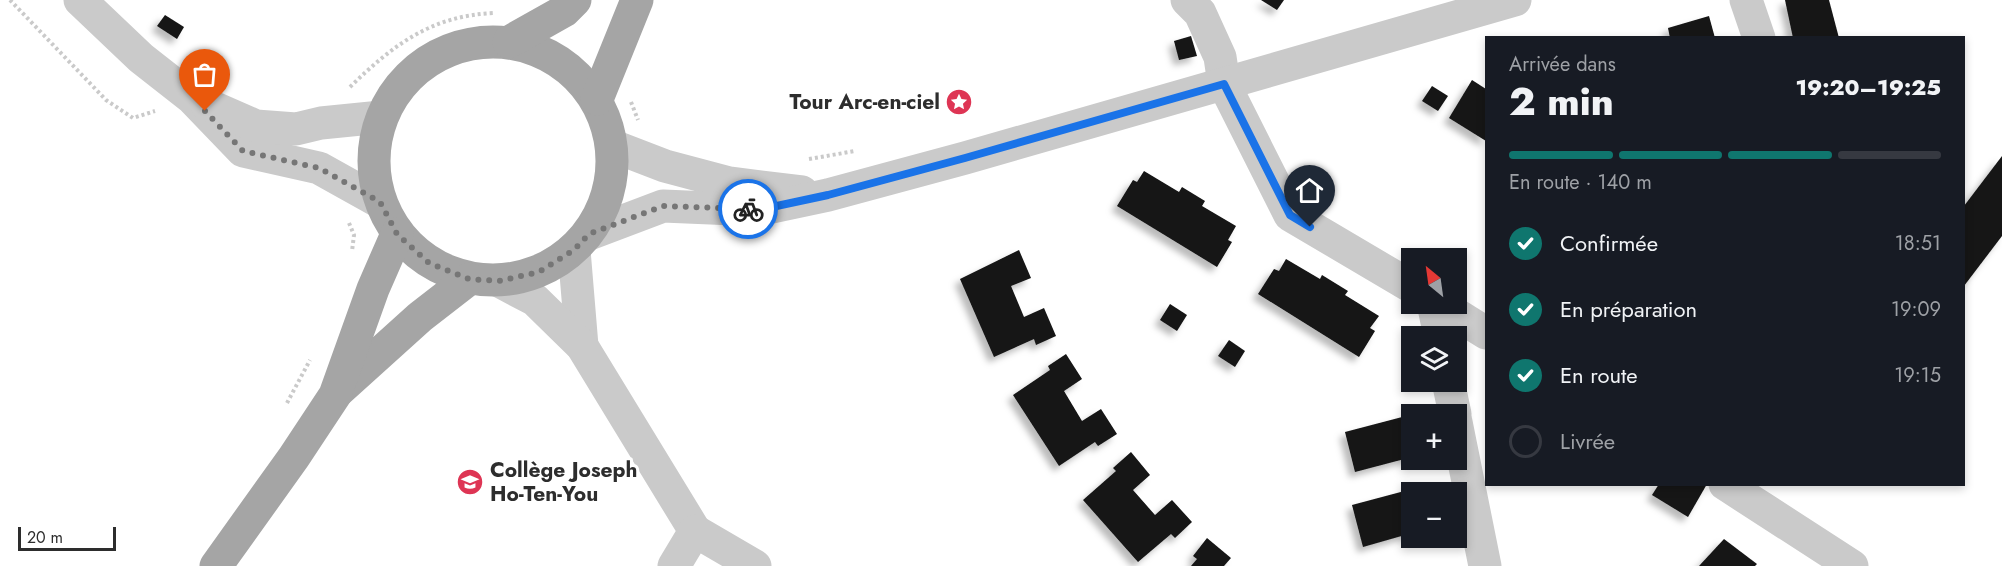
<!DOCTYPE html>
<html lang="fr">
<head>
<meta charset="utf-8">
<style>
  :root { --surface:#171b24; --page:#20242c; --text:#f1f3f6; --muted:#9ea1a6; --line:#363941; --accent:#0f766e }
  body { margin:0; font-family:Jost,sans-serif; background:var(--page); color:var(--text); height:100vh; display:flex; flex-direction:column; font-size:22px; white-space:nowrap }
  * { box-sizing:border-box; margin:0 }
  p { font-size:20px; color:var(--muted) }
  .icon { flex:none; width:33px; height:33px; fill:none; stroke:currentColor; stroke-width:2; stroke-linecap:round; stroke-linejoin:round }
  .map { position:relative; flex:1; overflow:hidden }
  .drawer { position:absolute; left:1485px; top:36px; width:480px; height:450px; display:flex; flex-direction:column; background:var(--surface); border-radius:0px; box-shadow:0 3px 9px #0003 }
  .drawer>* { flex:none }
  .needle { width:39px; rotate:331deg }
  .fabs { position:absolute; left:1401px; top:248px; display:grid; gap:12px }
  .fabs a { display:grid; place-items:center; width:66px; height:66px; border-radius:0px; background:var(--surface); box-shadow:0 3px 9px #0003; font-size:30px }
  .scale { position:absolute; left:18px; bottom:15px; width:98px; box-sizing:border-box; padding-left:6px; border:3px solid #2d2d2d; border-top:0; font-size:16px; line-height:21px; white-space:nowrap; color:#2d2d2d; -webkit-text-stroke:4px #fff; paint-order:stroke }
  .pin { position:absolute; display:grid; place-items:center; width:51px; height:51px; color:#fff; margin:-62px -26px; border-radius:50% 50% 50% 0; rotate:-45deg; box-shadow:0 0 6px #0007 }
  .pin .icon { rotate:45deg }
  .courier { position:absolute; display:grid; place-items:center; width:60px; height:60px; margin:-30px; border:4px solid #1a73e8; border-radius:50%; background:#fff; color:#222; box-shadow:0 2px 8px #0007 }
  .summary em { font-style:normal; font-weight:800 }
  .summary div { display:flex; flex-direction:column-reverse }
  .summary { display:flex; align-items:center; justify-content:space-between; height:102px; padding:0 24px }
  h1 { font-size:39px; font-weight:800; line-height:45px }
  .bar { display:grid; grid-template-columns:repeat(4,1fr); gap:9px 6px; align-content:center; height:72px; padding:0 24px }
  .bar i { height:8px; border-radius:4px; background:var(--line) }
  .bar .active { background:var(--accent) }
  .bar p { grid-column:span 4 }
  ol { padding:0 24px; list-style:none }
  li { display:flex; align-items:center; gap:18px; height:66px }
  li p { margin-inline-start:auto }
  li .icon { padding:6px; border-radius:50%; background:var(--accent); color:#fff; stroke-width:4 }
  li:last-child { color:var(--muted) }
  li i { width:33px; height:33px; border:3px solid var(--line); border-radius:50% }
  .map>svg:first-child { display:block }
  .building { fill:#141414; filter:url(#shadow) }
  .lines { fill:none; stroke-linecap:round; stroke-linejoin:round }
  .path { stroke:#cacaca; stroke-width:4; stroke-dasharray:3 3; stroke-linecap:butt }
  .minor { stroke:#cacaca; stroke-width:33 }
  .major { stroke:#a5a5a5; stroke-width:33 }
  .done { stroke:#767676; stroke-width:6; stroke-dasharray:0 10.8 }
  .route { stroke:#1a73e8; stroke-width:8 }
  .labels { text-anchor:middle; stroke-width:6; stroke-linejoin:round; paint-order:stroke }
  .poi-label { font-size:21px; font-weight:bold; fill:#2d2d2d; stroke:#fff; text-anchor:end }
</style>
</head>
<body>
<div class="map">
<svg width="2002" height="566" viewBox="0 0 2002 566">
  <defs>
    <filter id="shadow"><feDropShadow dx="-5.5" dy="5.5" stdDeviation="3" flood-color="#0004"/></filter>
  </defs>
  <rect width="100%" height="100%" fill="#fff"/>
  <!-- building -->
  <g class="building">
    <polygon points="1261,0 1284,0 1277,10"/>
    <polygon points="1785,0 1829,0 1839,38 1793,38"/>
    <polygon points="165,15 184,27 177,39 157,26"/>
    <polygon points="1709,16 1715,38 1670,38 1668,28"/>
    <polygon points="1191,36 1197,56 1179,60 1174,41"/>
    <polygon points="1472,80 1486,89 1486,141 1449,118"/>
    <polygon points="1432,86 1448,96 1438,111 1422,101"/>
    <polygon points="2002,156 2002,236 1964,286 1964,206"/>
    <polygon points="1144,171 1179,192 1182,187 1205,201 1202,206 1236,226 1228,240 1232,242 1217,267 1117,206 1133,180 1137,182"/>
    <polygon points="1019,250 1031,278 1011,286 1024,317 1044,308 1056,336 1036,345 1034,339 994,357 960,279"/>
    <polygon points="1286,259 1320,279 1322,275 1348,291 1345,295 1379,316 1370,328 1375,331 1359,357 1258,294 1274,269 1279,271"/>
    <polygon points="1170,304 1187,315 1177,331 1160,320"/>
    <polygon points="1229,340 1245,351 1235,367 1218,356"/>
    <polygon points="1066,354 1082,379 1064,391 1082,421 1101,409 1117,434 1098,446 1095,442 1059,466 1013,395 1050,370 1048,366"/>
    <polygon points="1406,416 1412,436 1412,457 1355,472 1345,432"/>
    <polygon points="1131,452 1150,475 1133,490 1155,515 1172,500 1192,522 1175,538 1171,534 1138,562 1083,500 1116,471 1113,468"/>
    <polygon points="1659,484 1707,484 1688,517 1652,495"/>
    <polygon points="1412,489 1412,533 1363,547 1352,505"/>
    <polygon points="1207,538 1231,558 1224,566 1191,566 1197,559 1193,556"/>
    <polygon points="1724,539 1757,564 1755,566 1699,566"/>
  </g>
  <g class="lines">
    <!-- path -->
    <g class="path">
      <polyline points="10,0 106,100 133,118 155,111"/>
      <path d="M350 87C393 45 431 16 493 13"/>
      <polyline points="631,102 638,120"/>
      <polyline points="809,159 855,151"/>
      <polyline points="349,223 354,235 352,251"/>
      <polyline points="287,403 310,360"/>
    </g>
    <!-- minor -->
    <g class="minor">
      <polyline points="80,0 141,58 192,98 243,151 319,168 380,202"/>
      <polyline points="1187,0 1200,13 1220,57 1224,84 1290,215 1412,287"/>
      <polyline points="1746,0 1759,38"/>
      <polyline points="206,104 256,126 296,129 321,123 381,117"/>
      <polyline points="613,146 665,166 729,183 802,192"/>
      <polyline points="589,234 663,206 758,210 828,195 965,158 1515,0"/>
      <polyline points="574,250 582,346"/>
      <polyline points="499,281 535,300 582,346 695,531"/>
      <polyline points="1433,303 1440,336"/>
      <polyline points="1438,303 1486,333"/>
      <polyline points="1448,381 1455,414"/>
      <polyline points="1456,422 1485,566"/>
      <polyline points="1725,484 1852,566"/>
      <polyline points="674,566 695,531 755,566"/>
    </g>
    <!-- major -->
    <g class="major">
      <circle cx="493" cy="161" r="119"/>
      <polyline points="509,42 564,11 575,0"/>
      <polyline points="597,99 637,0"/>
      <polyline points="338,391 420,317 469,279"/>
      <polyline points="216,566 294,457 335,395 373,289 397,234"/>
    </g>
  </g>
  <g class="lines">
    <!-- done -->
    <polyline class="done" points="205,111 243,151 319,168 380,202 397,234 429,263 469,279 499,281 539,272 574,250 589,234 663,206 748,209"/>
    <!-- route -->
    <polyline class="route" points="748,209 758,210 828,195 965,158 1224,84 1290,215 1310,227"/>
  </g>
  <!-- icons -->
  <defs>
    <symbol id="sight-disc" viewBox="-11 -11 22 22"><circle r="9.5" fill="#de3554" stroke="#fff"/><path d="M0-6L1.8-2.2L6-1.7L2.9 1.2L3.7 5.4L0 3.3L-3.7 5.4L-2.9 1.2L-6-1.7L-1.8-2.2Z" fill="#fff"/></symbol>
    <symbol id="school-disc" viewBox="-11 -11 22 22"><circle r="9.5" fill="#de3554" stroke="#fff"/><path d="M0-5L7-2L0 1L-7-2ZM-4 1L0 2.5L4 1V4Q0 6-4 4Z" fill="#fff"/></symbol>
  </defs>
  <g fill-rule="evenodd">
    <use href="#sight-disc" x="944" y="87" width="30" height="30"/>
    <use href="#school-disc" x="455" y="467" width="30" height="30"/>
  </g>
  <g class="labels">
    <!-- poi labels -->
    <g class="poi-label">
      <text x="940" y="109">Tour Arc-en-ciel</text>
      <text x="490" y="477" text-anchor="start">Collège Joseph<tspan x="490" dy="24">Ho-Ten-You</tspan></text>
    </g>
  </g>
</svg>
<div class="fabs">
<a><svg class="needle" viewBox="-14 -14 28 28"><path d="M0-13l5 13h-10z" fill="#e53935"/><path d="M0 13l5-13h-10z" fill="#9ea1a6"/></svg></a>
<a><svg class="icon" aria-label="layers" viewBox="0 0 24 24"><path d="M12 4l9 5-9 5-9-5zM3 14l9 5 9-5"/></svg></a>
<a>+</a>
<a>−</a>
</div>
<div class="scale">20 m</div>
<div class="pin" style="left:205px;top:111px;background:#ea580c"><svg class="icon" aria-label="bag" viewBox="0 0 24 24"><path d="M5 8h14l-1 12H6zM9 8a3 3 0 0 1 6 0"/></svg></div>
<div class="pin" style="left:1310px;top:227px;background:#1f2937"><svg class="icon" aria-label="home" viewBox="0 0 24 24"><path d="M3 11l9-7 9 7M6 9v11h12V9"/></svg></div>
<div class="courier" style="left:748px;top:209px"><svg class="icon" aria-label="bike" viewBox="0 0 24 24"><circle cx="6" cy="16" r="4"/><circle cx="18" cy="16" r="4"/><path d="M6 16l4-8h5l3 8M10 8l3 8H6M13 5h3"/></svg></div>
<section class="drawer">
<div class="summary"><div><h1>2 min</h1><p>Arrivée dans</p></div><em>19:20–19:25</em></div>
<div class="bar"><i class="active"></i><i class="active"></i><i class="active"></i><i></i><p>En route · 140 m</p></div>
<ol>
<li><svg class="icon" aria-label="check" viewBox="0 0 24 24"><path d="M5 12l5 5 9-10"/></svg>Confirmée<p>18:51</p></li>
<li><svg class="icon" aria-label="check" viewBox="0 0 24 24"><path d="M5 12l5 5 9-10"/></svg>En préparation<p>19:09</p></li>
<li><svg class="icon" aria-label="check" viewBox="0 0 24 24"><path d="M5 12l5 5 9-10"/></svg>En route<p>19:15</p></li>
<li><i></i>Livrée</li>
</ol>
</section>
</div>
</body>
</html>
